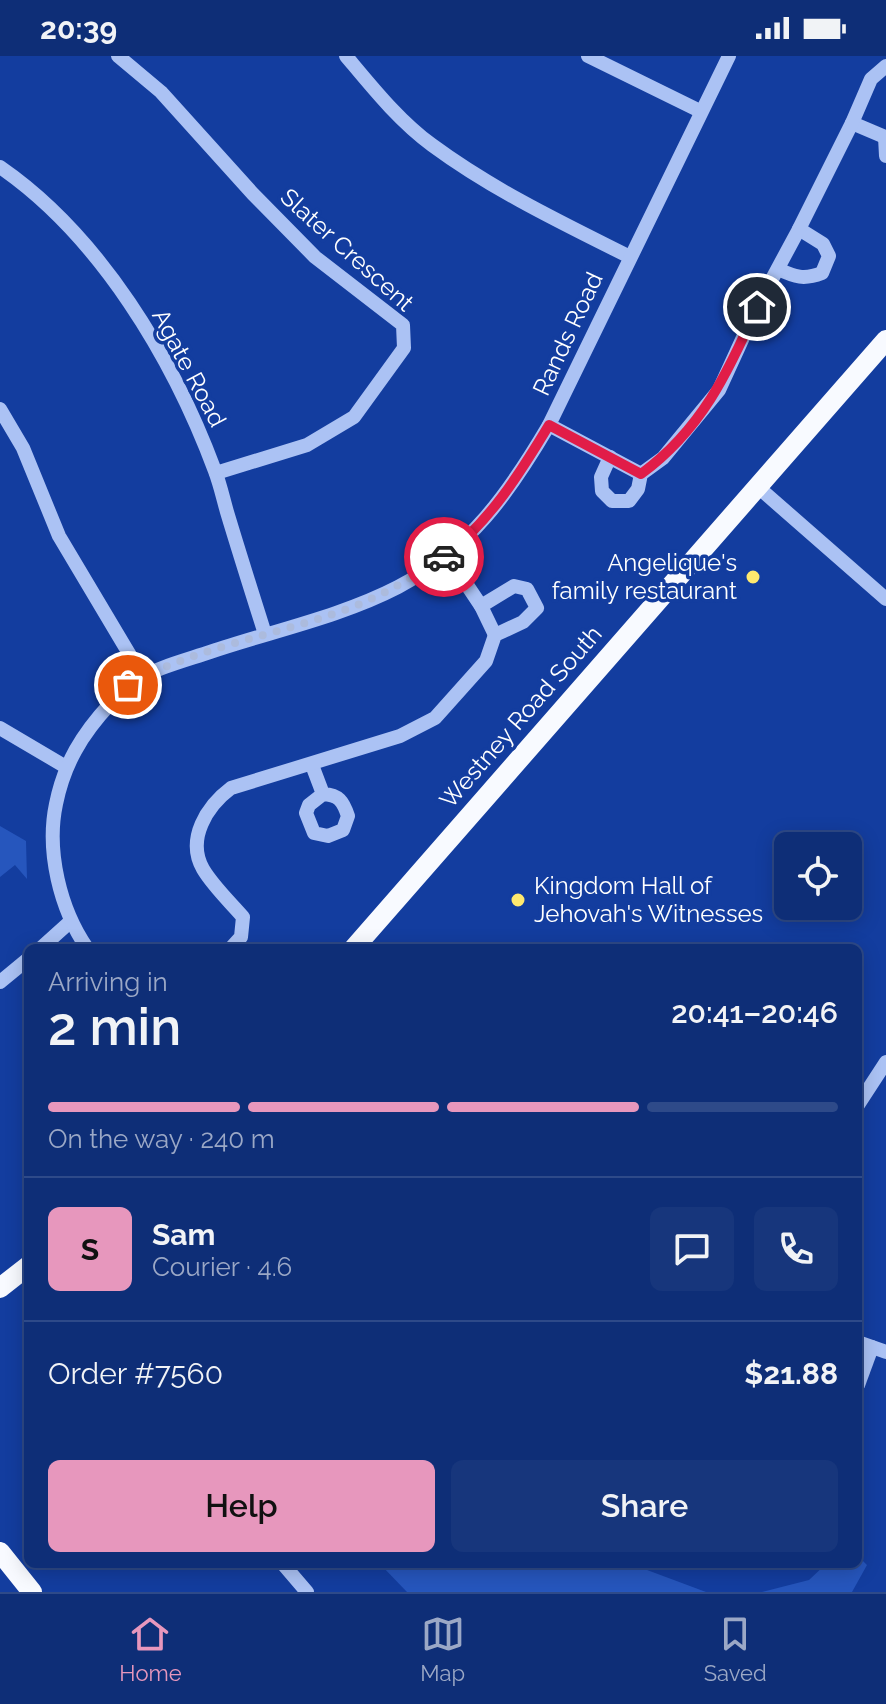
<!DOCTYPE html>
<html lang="en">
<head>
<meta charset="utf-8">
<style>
  :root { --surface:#0e2e77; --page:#17367c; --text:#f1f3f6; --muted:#9ba8c6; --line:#2e4a89; --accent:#e797bd }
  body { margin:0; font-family:Raleway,sans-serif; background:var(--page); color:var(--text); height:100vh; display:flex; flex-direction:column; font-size:30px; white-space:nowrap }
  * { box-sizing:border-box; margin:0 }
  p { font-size:26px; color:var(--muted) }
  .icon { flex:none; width:44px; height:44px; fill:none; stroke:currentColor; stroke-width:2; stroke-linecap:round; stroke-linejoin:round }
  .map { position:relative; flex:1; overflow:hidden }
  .sheet { position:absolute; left:24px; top:888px; width:838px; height:624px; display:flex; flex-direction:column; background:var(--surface); border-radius:12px; box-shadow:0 4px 20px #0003,0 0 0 2px var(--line) }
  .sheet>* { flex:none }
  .controls { position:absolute; left:774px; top:776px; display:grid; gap:16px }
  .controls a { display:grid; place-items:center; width:88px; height:88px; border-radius:12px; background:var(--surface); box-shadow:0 4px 20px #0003,0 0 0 2px var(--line); font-size:40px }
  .pin { position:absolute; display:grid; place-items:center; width:68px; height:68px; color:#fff; margin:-34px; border:4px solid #fff; border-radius:50%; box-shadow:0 2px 8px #0007 }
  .courier { position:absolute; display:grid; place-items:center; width:80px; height:80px; margin:-40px; border:6px solid #e11d48; border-radius:50%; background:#fff; color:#222; box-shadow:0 2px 10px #0007 }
  .overview em { font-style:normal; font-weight:600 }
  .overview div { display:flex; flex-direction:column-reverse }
  .overview { display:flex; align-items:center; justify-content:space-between; height:136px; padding:0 24px }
  h1 { font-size:52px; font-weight:600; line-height:60px }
  .bar { display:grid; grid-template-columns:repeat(4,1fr); gap:12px 8px; align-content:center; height:96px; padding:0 24px }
  .bar i { height:10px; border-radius:6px; background:var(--line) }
  .bar .on { background:var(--accent) }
  .bar p { grid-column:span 4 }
  .line { display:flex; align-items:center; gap:20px; padding:0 24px; border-top:2px solid var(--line) }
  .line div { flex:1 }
  .round { display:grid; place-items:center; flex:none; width:84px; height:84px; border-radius:12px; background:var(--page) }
  .cta { display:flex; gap:16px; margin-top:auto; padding:16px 24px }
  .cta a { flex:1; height:92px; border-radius:12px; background:var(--accent); color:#111; font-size:32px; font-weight:600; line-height:92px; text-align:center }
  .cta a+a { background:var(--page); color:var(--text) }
  .status { display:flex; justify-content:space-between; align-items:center; height:56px; padding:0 40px; background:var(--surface); direction:ltr }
  .status svg { height:22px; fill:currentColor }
  .menu { display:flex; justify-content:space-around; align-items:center; height:112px; border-top:2px solid var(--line); background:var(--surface); font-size:22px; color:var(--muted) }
  .menu a { display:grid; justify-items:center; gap:4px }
  .menu .on { color:var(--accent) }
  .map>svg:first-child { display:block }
  .green { fill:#2656bd }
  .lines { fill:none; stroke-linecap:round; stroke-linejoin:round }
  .minor { stroke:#abc2f4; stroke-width:14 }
  .major { stroke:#f8faff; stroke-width:20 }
  .done { stroke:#acbbdd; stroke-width:8; stroke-dasharray:0 14.4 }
  .route { stroke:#e11d48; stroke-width:10 }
  .poi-dot { fill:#ffe96e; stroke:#133d9f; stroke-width:3 }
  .labels { text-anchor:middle; stroke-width:7; stroke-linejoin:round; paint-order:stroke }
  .street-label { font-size:24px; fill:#fff; stroke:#133d9f }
  .poi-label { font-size:24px; fill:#fff; stroke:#133d9f; text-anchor:end }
</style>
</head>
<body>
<div class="status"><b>20:39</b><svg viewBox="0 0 49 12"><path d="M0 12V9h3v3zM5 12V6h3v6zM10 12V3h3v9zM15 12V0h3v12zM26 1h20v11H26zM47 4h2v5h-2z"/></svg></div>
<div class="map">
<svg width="886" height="1536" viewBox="0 0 886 1536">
  <rect width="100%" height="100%" fill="#133d9f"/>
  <!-- green -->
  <g class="green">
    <polygon points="0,770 26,785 27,823 15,809 0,821"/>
    <polygon points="858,1500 867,1509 852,1536 762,1536 809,1524 826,1508 858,1508"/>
    <polygon points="380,1508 631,1508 706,1536 407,1536"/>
  </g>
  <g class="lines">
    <!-- minor -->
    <g class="minor">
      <polyline points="118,0 161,36 253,138 315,201 403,269 404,292 354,361 307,389 216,417"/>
      <path d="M346 0C372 31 399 65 432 89 493 134 562 167 630 201"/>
      <polyline points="588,0 700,55"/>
      <polyline points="852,67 885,81"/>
      <polyline points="885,81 886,100"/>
      <path d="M0 111C100 180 173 302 215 415 220 428 223 442 227 456 239 496 252 537 265 578"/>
      <path d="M778 213C795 221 804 224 822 217L829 200 823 188 799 173"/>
      <polyline points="0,353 23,392 59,480 143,621"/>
      <polyline points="549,369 641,418"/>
      <polyline points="610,401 601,421 602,435 612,445 629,445 638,433 641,418 663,402 719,334 757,251 799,173 852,67 871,23 886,10"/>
      <polyline points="758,431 886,543"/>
      <polyline points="447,499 481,550 495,579"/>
      <polyline points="0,672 66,711"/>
      <path d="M312 709 323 738 309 749 306 757 314 777 328 780 343 774 348 760C343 745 339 739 323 738"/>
      <polyline points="41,892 71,865"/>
      <path d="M87 892C60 853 46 795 56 748 64 708 82 678 110 648 117 641 123 633 131 627 155 612 183 605 210 596 272 575 340 561 398 531 470 493 509 437 549 369L729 0"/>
      <path d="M231 892 241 881 243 861C230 846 213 830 203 813 186 783 207 750 231 732L400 680 435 662 486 605 495 579 523 566 537 552 527 533 514 530 481 550"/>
      <polyline points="0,926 28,903"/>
      <polyline points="858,1049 886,1006"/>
      <polyline points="858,1286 886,1296"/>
      <polyline points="858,1329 872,1291"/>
      <polyline points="283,1508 307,1536"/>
    </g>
    <!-- major -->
    <g class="major">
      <polyline points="354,892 886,284"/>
      <polyline points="0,1232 28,1210"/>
      <polyline points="0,1496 32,1536"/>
    </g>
  </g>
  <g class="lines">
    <!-- done -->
    <path class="done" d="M128 629C195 591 275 580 347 553 382 540 413 521 444 501"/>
    <!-- route -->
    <path class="route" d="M444 501C490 465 519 419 549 369L641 418C701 374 728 317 757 251"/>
  </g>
  <!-- markers -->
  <g class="poi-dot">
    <circle cx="753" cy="521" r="8"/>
    <circle cx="518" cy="844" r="8"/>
  </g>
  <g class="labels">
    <!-- street labels -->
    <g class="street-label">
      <text transform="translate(347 194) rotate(42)" y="8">Slater Crescent</text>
      <text transform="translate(568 278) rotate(-65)" y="8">Rands Road</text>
      <text transform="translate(189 312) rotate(62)" y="8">Agate Road</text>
      <text transform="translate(521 661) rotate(-49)" y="8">Westney Road South</text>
    </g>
    <!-- poi labels -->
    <g class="poi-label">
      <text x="737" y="515">Angelique's<tspan x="737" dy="28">family restaurant</tspan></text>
      <text x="534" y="838" text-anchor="start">Kingdom Hall of<tspan x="534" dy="28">Jehovah's Witnesses</tspan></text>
    </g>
  </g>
</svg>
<div class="controls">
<a><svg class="icon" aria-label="locate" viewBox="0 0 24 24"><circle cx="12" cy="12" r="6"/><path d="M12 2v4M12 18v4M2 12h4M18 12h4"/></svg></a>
</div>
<div class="pin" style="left:128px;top:629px;background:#ea580c"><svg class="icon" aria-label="bag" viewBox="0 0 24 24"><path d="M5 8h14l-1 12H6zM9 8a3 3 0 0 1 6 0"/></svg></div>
<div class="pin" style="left:757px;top:251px;background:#1f2937"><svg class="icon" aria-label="home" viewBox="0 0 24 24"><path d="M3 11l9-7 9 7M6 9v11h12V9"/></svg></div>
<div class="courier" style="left:444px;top:501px"><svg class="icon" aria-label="car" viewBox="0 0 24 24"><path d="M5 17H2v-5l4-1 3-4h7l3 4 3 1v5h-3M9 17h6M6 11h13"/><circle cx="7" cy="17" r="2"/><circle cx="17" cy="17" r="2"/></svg></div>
<section class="sheet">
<div class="overview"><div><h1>2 min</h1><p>Arriving in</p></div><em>20:41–20:46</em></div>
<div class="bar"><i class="on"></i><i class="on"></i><i class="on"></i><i></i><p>On the way · 240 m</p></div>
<div class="line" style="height:144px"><b class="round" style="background:var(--accent);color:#111">S</b><div><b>Sam</b><p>Courier · 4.6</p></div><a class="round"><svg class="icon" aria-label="chat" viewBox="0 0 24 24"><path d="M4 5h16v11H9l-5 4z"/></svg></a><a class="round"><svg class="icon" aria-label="phone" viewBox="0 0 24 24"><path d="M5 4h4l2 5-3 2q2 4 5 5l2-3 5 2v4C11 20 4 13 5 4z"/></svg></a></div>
<div class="line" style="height:104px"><div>Order #7560</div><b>$21.88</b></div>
<div class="cta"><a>Help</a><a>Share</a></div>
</section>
</div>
<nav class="menu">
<a class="on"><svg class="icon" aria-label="home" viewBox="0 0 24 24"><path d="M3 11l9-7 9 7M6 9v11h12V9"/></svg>Home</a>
<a><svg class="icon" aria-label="map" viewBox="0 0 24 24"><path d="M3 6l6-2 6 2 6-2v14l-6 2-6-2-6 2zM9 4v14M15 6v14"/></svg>Map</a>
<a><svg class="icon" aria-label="saved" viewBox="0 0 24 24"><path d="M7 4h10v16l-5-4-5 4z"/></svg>Saved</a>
</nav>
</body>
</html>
